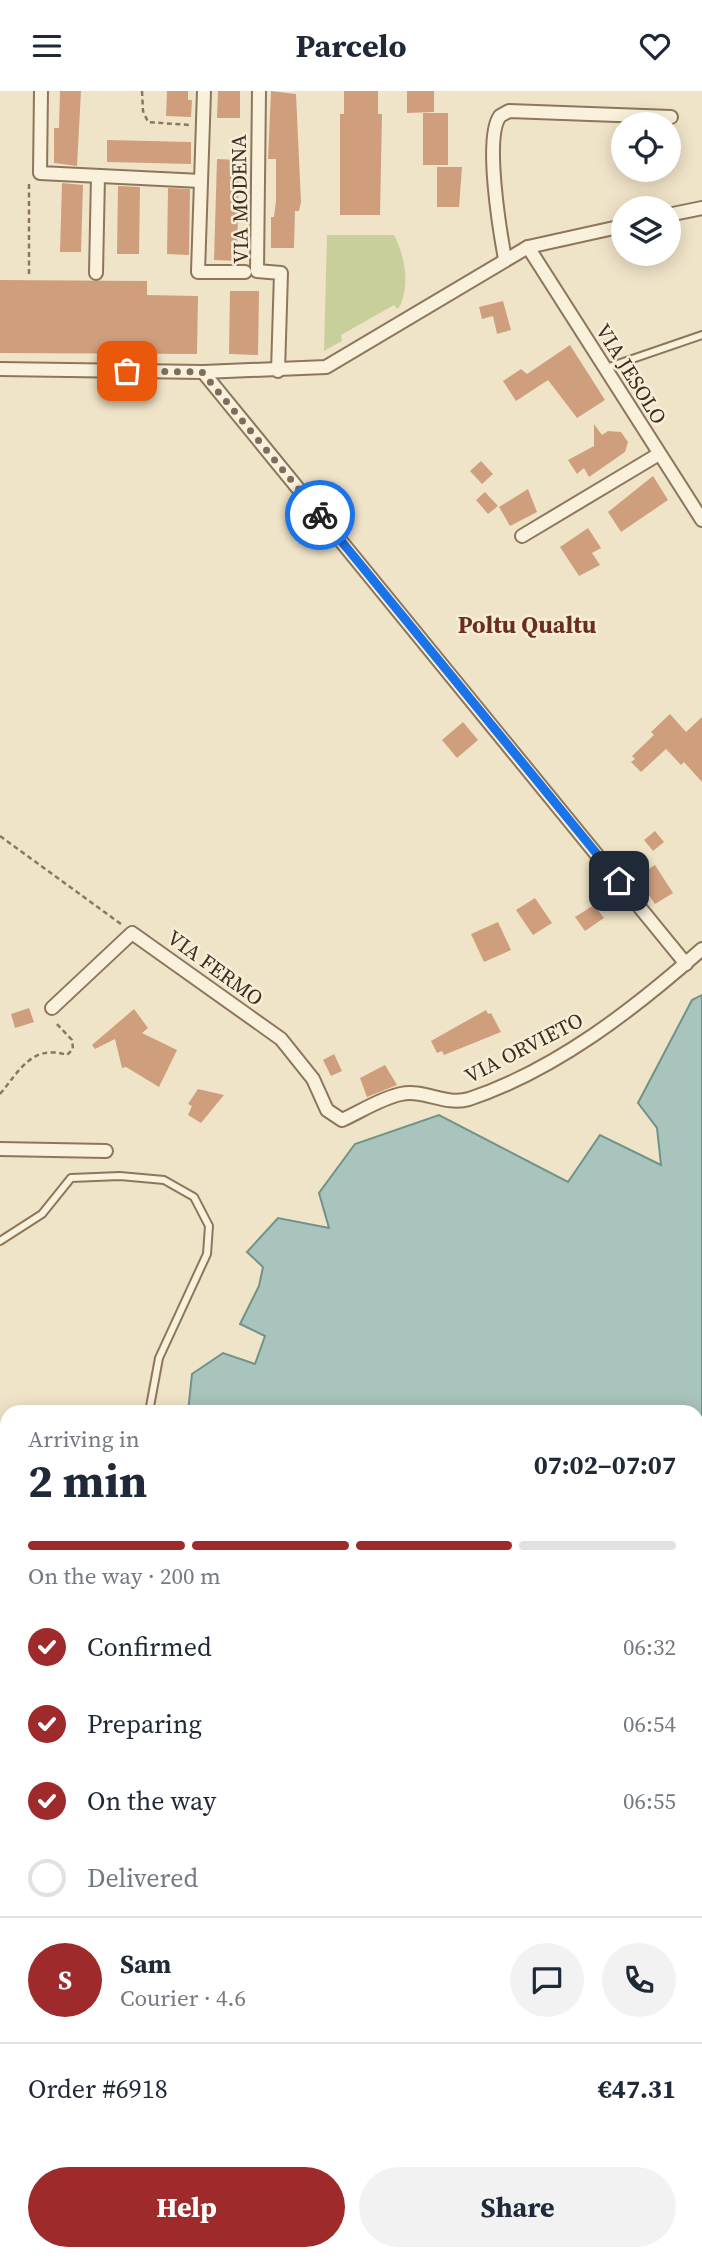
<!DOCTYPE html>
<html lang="en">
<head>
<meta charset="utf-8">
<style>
  :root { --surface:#fff; --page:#f2f2f3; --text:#1f2937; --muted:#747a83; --line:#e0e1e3; --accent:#9e2a2b }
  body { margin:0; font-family:"Source Serif 4",serif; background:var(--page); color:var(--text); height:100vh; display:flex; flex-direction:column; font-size:26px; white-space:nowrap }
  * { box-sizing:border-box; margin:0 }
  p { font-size:23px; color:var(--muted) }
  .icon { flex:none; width:38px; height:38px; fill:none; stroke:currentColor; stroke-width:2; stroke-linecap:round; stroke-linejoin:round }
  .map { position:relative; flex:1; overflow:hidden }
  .panel { position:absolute; left:0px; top:1314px; width:704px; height:856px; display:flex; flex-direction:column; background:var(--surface); border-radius:21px 21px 0 0; box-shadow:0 4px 18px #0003 }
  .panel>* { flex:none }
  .buttons { position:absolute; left:611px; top:21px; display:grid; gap:14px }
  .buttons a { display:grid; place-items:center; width:70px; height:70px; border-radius:50%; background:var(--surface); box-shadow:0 4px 18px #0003; font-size:35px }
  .pin { position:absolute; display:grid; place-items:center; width:60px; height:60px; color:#fff; margin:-30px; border-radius:14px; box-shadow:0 4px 10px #0006 }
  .courier { position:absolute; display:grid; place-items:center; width:70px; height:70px; margin:-35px; border:5px solid #1a73e8; border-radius:50%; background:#fff; color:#222; box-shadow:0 2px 9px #0007 }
  .overview em { font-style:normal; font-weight:700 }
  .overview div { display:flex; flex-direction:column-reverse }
  .overview { display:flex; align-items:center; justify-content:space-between; height:119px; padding:0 28px }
  h1 { font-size:46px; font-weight:700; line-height:52px }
  .bar { display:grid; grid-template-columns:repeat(4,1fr); gap:10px 7px; align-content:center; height:84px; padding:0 28px }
  .bar i { height:9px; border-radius:5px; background:var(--line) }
  .bar .selected { background:var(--accent) }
  .bar p { grid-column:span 4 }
  .line { display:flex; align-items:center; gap:18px; padding:0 28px; border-top:2px solid var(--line) }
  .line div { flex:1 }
  .round { display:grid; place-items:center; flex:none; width:74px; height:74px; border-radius:37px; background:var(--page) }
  ol { padding:0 28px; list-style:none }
  li { display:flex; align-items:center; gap:21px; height:77px }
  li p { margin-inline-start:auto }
  li .icon { padding:7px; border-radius:50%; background:var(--accent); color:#fff; stroke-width:4 }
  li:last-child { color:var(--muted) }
  li i { width:38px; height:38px; border:4px solid var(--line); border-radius:50% }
  .button { display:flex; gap:14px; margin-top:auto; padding:14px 28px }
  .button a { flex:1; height:80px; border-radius:42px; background:var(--accent); color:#fff; font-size:28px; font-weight:700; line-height:80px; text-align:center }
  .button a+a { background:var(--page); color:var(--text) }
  header { display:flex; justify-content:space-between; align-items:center; height:91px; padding:0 28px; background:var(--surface); font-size:32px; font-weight:700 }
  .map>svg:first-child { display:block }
  .green { fill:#c9cf9b }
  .water { fill:#a9c4bc; stroke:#6f938a; stroke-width:2 }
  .building { fill:#cf9f7d }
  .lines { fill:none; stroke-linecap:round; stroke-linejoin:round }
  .service-casing { stroke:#8d765c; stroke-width:10 }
  .minor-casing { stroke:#8d765c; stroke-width:16 }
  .path { stroke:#8d765c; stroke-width:2.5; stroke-dasharray:5 3.5; stroke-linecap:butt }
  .service { stroke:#faf1dc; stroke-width:6 }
  .minor { stroke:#faf1dc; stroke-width:12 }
  .done { stroke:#7c6e5b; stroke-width:7; stroke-dasharray:0 12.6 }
  .route { stroke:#1a73e8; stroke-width:9 }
  .labels { text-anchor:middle; stroke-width:5; stroke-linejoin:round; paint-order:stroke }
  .street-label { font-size:21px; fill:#3d2e20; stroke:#f7eed8 }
  .quarter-label { font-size:24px; font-weight:bold; fill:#6b2e1e; stroke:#f7eed8 }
</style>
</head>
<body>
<header><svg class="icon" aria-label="menu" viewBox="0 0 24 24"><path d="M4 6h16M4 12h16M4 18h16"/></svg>Parcelo<svg class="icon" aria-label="heart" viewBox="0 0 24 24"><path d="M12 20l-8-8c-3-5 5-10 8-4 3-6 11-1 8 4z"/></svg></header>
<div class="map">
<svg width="702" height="2169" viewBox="0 0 702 2169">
  <rect width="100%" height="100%" fill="#f0e4c8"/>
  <!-- green -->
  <path class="green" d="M327 144H394C405 166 410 192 400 215L397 218 394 214 341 244 342 250 324 260Z"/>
  <!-- water -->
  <g class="water">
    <polygon points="702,904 702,2169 0,2169 0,1948 7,1951 7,2163 696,2163 696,1321 188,1321 192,1283 223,1262 255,1273 265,1245 240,1233 259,1195 263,1176 247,1161 278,1127 329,1137 319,1102 355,1053 439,1024 568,1091 600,1044 661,1074 657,1037 638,1012 692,909"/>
    <polygon points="0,1506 7,1510 7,1944 0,1933"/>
  </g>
  <!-- building -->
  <g class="building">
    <polygon points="60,0 81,0 77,75 54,72 54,37 59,37"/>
    <polygon points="167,0 188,0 188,9 192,9 191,26 166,25"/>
    <polygon points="218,0 240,0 240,27 217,27"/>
    <polygon points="271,0 296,3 301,111 299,120 295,120 294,157 271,157 271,126 274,126 276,110 276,68 268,68"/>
    <polygon points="344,0 378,0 378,23 382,23 380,124 340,124 340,23 344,23"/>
    <polygon points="407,0 434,0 434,21 407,22"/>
    <rect x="423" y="22" width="25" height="52"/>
    <polygon points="107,49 191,51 191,73 107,71"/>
    <polygon points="217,68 239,69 237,170 214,169"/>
    <polygon points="437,76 462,76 459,116 437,116"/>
    <polygon points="62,92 83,94 81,161 60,161"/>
    <polygon points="118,95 140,96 139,163 117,163"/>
    <polygon points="168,97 190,98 189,164 167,163"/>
    <polygon points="0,189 147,190 147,204 198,205 197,263 0,262"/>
    <polygon points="230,200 259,200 258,264 229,263"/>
    <polygon points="503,210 511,239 497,243 493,225 482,228 479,216"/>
    <polygon points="570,254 605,309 577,327 548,289 516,310 503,290 521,278 527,283"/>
    <polygon points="594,333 602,344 608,340 621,341 628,351 625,361 589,386 584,377 577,383 568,369 594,355"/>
    <polygon points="481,370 493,383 482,393 470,380"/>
    <polygon points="653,385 668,409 621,441 608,421"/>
    <polygon points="528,398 537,421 510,435 499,416"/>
    <polygon points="485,401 498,415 488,423 476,409"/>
    <polygon points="588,437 601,457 592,462 600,474 579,485 560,456"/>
    <polygon points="670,623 686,641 702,626 702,691 684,671 681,674 666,658 641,681 631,671 635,668 632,665 654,644 651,641"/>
    <polygon points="463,631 478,649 457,667 442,649"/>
    <polygon points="655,740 664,751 653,760 644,749"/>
    <polygon points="655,774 673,802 655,813 637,786"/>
    <polygon points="535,807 552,832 533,844 516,819"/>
    <polygon points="594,814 604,827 585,840 575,826"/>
    <polygon points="498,831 511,859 484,871 471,843"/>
    <polygon points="29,917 34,931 15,937 11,923"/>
    <polygon points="134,918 148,937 142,942 177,959 159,996 126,976 122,977 115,948 95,958 92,954"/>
    <polygon points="486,919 488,923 491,922 501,941 444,964 442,960 437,962 431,950"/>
    <polygon points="334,963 342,980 331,985 323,969"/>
    <polygon points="385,974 397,994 367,1006 360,987"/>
    <polygon points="198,998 224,1004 201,1032 188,1024 192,1015 188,1013"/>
  </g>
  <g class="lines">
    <defs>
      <g id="service">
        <polyline points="606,277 702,244"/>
        <polyline points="0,1150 42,1123 71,1087 120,1085 164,1089 194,1106 209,1135 207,1163 159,1267 149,1321"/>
      </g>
      <g id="minor">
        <polyline points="41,0 40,82 201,90"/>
        <polyline points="204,0 198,181 245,181"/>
        <polyline points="259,0 257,180 281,182 278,280"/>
        <polyline points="668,124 702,117"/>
        <polyline points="528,156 702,429"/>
        <path d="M505 168C500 141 484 46 500 25L509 20 671 26"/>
        <polyline points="96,182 98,85"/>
        <polyline points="0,278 203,281 326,276 528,156 623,135"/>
        <polyline points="203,281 686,873"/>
        <polyline points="522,445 659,363"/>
        <path d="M52 917 132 842 281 948 313 988 327 1019 342 1029C360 1021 381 1007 401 1003 424 998 445 1015 469 1008 556 979 634 918 702 858"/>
        <polyline points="0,1058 106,1060"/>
      </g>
    </defs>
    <!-- service casing -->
    <use href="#service" class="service-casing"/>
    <!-- minor casing -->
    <use href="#minor" class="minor-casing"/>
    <!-- path -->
    <g class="path">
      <polyline points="142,0 143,20 148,31 189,34"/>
      <polyline points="29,183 29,91"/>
      <polyline points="0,745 121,833"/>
      <path d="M0 1003C20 979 32 953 67 964L73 958 72 949 55 931"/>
    </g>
    <!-- service -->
    <use href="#service" class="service"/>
    <!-- minor -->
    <use href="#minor" class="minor"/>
  </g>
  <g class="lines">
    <!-- done -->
    <polyline class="done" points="127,280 202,281 320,424"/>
    <!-- route -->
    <polyline class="route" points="320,424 619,790"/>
  </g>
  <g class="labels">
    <!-- street labels -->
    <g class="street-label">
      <text transform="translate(240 108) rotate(-91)" y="7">VIA MODENA</text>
      <text transform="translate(631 283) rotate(58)" y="7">VIA JESOLO</text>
      <text transform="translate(215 877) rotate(36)" y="7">VIA FERMO</text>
      <text transform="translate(524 957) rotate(-27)" y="7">VIA ORVIETO</text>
    </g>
    <!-- quarter labels -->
    <g class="quarter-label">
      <text x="527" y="542">Poltu Qualtu</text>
    </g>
  </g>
</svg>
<div class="buttons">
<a><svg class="icon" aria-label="locate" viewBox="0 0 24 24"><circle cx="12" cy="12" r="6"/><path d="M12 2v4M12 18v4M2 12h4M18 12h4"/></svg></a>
<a><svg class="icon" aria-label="layers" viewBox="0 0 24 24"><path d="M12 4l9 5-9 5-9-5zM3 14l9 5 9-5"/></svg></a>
</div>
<div class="pin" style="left:127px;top:280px;background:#ea580c"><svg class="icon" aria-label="bag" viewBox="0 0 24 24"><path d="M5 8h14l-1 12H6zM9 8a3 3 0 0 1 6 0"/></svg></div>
<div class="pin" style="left:619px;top:790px;background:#1f2937"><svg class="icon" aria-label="home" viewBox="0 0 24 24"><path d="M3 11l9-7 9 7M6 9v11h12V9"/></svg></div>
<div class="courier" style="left:320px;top:424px"><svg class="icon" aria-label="bike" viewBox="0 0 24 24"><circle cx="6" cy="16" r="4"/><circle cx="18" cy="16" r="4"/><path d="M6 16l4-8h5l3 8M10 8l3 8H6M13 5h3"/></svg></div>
<section class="panel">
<div class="overview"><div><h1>2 min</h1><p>Arriving in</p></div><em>07:02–07:07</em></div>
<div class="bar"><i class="selected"></i><i class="selected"></i><i class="selected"></i><i></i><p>On the way · 200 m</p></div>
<ol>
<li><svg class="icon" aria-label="check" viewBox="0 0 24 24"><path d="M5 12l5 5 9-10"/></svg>Confirmed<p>06:32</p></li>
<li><svg class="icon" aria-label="check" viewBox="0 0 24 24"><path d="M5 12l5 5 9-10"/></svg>Preparing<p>06:54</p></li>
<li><svg class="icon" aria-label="check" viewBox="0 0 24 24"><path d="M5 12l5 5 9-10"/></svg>On the way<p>06:55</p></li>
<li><i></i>Delivered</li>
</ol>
<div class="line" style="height:126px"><b class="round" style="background:var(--accent);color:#fff">S</b><div><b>Sam</b><p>Courier · 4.6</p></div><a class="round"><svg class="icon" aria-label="chat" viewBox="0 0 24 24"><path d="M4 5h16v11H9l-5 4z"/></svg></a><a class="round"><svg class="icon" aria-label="phone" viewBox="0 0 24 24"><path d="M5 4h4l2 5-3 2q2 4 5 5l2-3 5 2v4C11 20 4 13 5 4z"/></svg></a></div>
<div class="line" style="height:91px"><div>Order #6918</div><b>€47.31</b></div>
<div class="button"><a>Help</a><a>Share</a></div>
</section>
</div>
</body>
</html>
